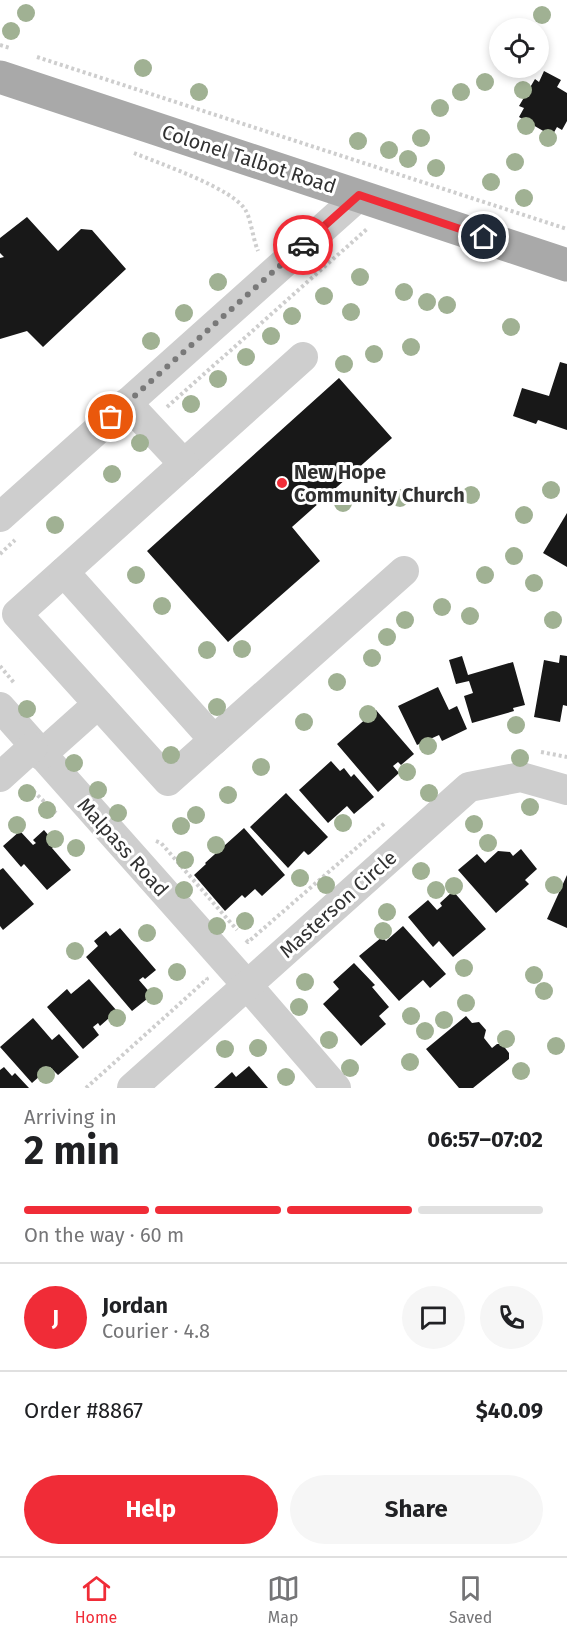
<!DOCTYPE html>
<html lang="en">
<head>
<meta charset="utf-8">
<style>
  :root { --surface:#fff; --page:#f6f6f6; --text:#202124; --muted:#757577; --line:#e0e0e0; --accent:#f02c37 }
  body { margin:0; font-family:"Fira Sans",sans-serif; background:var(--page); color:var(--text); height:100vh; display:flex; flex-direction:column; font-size:22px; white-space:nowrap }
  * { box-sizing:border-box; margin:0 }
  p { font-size:20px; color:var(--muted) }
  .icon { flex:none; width:33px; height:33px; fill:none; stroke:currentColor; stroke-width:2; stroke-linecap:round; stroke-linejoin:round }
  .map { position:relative; height:1088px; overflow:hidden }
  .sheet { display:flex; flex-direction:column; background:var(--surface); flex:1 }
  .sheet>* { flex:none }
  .tools { position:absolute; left:489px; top:18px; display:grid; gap:12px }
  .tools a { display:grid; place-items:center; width:60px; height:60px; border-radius:50%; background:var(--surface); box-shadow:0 3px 9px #0003; font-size:30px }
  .pin { position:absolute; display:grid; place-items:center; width:51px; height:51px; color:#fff; margin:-26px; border:3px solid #fff; border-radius:50%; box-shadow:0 2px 6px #0007 }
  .courier { position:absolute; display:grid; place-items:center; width:60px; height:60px; margin:-30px; border:4px solid #f02c37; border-radius:50%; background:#fff; color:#222; box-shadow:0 2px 8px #0007 }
  .summary em { font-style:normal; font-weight:700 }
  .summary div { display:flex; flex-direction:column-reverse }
  .summary { display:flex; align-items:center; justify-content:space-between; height:102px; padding:0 24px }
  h1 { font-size:39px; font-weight:700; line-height:45px }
  .bar { display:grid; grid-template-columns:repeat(4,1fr); gap:9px 6px; align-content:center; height:72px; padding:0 24px }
  .bar i { height:8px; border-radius:4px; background:var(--line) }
  .bar .on { background:var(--accent) }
  .bar p { grid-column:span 4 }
  .line { display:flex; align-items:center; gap:15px; padding:0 24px; border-top:2px solid var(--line) }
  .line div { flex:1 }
  .round { display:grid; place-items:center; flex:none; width:63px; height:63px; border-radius:32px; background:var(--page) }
  .button { display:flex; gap:12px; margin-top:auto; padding:12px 24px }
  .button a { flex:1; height:69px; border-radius:36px; background:var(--accent); color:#fff; font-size:24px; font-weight:700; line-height:69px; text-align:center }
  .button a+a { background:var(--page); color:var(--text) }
  .tabs { display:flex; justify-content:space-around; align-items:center; height:84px; border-top:2px solid var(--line); background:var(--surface); font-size:16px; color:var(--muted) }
  .tabs a { display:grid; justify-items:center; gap:3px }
  .tabs .on { color:var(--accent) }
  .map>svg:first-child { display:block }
  .building { fill:#181818 }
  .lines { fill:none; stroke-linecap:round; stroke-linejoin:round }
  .path { stroke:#cecece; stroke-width:4; stroke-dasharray:3 3; stroke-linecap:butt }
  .minor { stroke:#cecece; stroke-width:30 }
  .major { stroke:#a9a9a9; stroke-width:33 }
  .tree { fill:#a0b193 }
  .done { stroke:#797979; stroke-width:6; stroke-dasharray:0 10.8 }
  .route { stroke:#f02c37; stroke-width:8 }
  .poi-dot { fill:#f02c37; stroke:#fff; stroke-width:2 }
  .labels { text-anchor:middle; stroke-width:6; stroke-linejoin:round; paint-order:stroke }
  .street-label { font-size:20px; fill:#313131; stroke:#fff }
  .poi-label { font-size:20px; font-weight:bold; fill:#313131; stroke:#fff; text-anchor:start }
</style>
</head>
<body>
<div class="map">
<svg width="567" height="1088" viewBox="0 0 567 1088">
  <rect width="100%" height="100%" fill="#fff"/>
  <!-- building -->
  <g class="building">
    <polygon points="544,71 561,80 557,87 567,93 567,121 562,130 557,127 552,136 519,117 524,108 519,106 535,79 539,82"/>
    <polygon points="27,217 58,251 81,229 92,230 126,269 43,347 27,331 0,339 0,258 4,257 0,253 0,238"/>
    <polygon points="560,362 567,364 567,430 538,420 536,424 513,416 522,388 549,396"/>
    <polygon points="339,378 392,438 292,527 320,561 228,642 147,551"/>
    <polygon points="567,513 567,567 543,553"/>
    <polygon points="560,655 567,656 567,706 563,705 560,722 534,717 544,660 559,663"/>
    <polygon points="462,656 468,675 513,662 525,705 513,708 514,711 472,723 464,696 473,693 469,681 456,684 449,660"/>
    <polygon points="438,687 449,710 457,706 467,729 442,741 439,735 417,745 398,706"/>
    <polygon points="376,710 414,754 401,765 398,762 393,766 399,773 378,792 337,744"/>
    <polygon points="331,761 340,771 344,768 351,777 354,774 374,797 354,814 347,806 328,823 299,790"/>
    <polygon points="286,793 328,837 310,854 308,855 304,851 288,868 250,827"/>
    <polygon points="244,828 285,875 262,896 255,889 245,898 242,895 225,911 194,875 206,864 205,863"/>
    <polygon points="44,830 56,844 52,848 71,870 47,890 24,864 21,867 3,846 20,831 33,845 36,843 33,840"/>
    <polygon points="521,849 537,869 525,880 529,884 496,913 458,870 477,854 485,863 498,851 510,852 513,856"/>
    <polygon points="3,868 34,904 3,930 0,926 0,870"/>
    <polygon points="567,875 567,928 547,919"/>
    <polygon points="453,891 486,929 453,957 439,941 433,947 408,917 428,900 437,910 442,906 440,903"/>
    <polygon points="403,926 446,974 430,988 423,980 399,1001 359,956 382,937 386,941"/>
    <polygon points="120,928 156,970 145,979 143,977 139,980 152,995 132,1011 86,957 98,946 94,941 106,931 110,936"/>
    <polygon points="354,963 375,985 372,987 389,1007 379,1016 386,1024 361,1046 323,1004 339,989 333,982"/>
    <polygon points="89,979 117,1011 100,1026 98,1023 93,1027 99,1035 83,1049 47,1007 67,989 71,994"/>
    <polygon points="466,1016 472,1023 479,1022 486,1030 484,1038 492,1048 497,1044 502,1044 509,1053 509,1059 473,1088 459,1088 426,1049"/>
    <polygon points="33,1018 52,1040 59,1034 79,1057 58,1075 50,1067 32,1083 0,1047"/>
    <polygon points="249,1066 268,1088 214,1088 232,1072 236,1077"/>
    <polygon points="4,1067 12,1076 15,1073 29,1088 0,1088 0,1070"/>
  </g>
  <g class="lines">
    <!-- path -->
    <g class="path">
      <polyline points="0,45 10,48"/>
      <polyline points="37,57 567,229"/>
      <path d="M134 153C158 163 235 189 246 211 251 220 253 239 258 251"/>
      <polyline points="167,407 368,228"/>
      <polyline points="0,554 15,540"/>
      <polyline points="0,666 15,684"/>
      <polyline points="541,752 567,757"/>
      <polyline points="29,787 56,813"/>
      <polyline points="156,841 161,843 237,930"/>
      <polyline points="246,940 248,942 385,823"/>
      <polyline points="86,1088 207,979 206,978"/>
    </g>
    <!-- minor -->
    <g class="minor">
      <polyline points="303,357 17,614 168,781 404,571"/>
      <polyline points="127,403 184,464"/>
      <polyline points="0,517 359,196"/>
      <polyline points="64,572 214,740"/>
      <polyline points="0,707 247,985 336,1088"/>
      <polyline points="41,755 98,704"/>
      <polyline points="0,777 33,747"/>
      <polyline points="132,1088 469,787 521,777 567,790"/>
    </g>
    <!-- major -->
    <polyline class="major" points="0,77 567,265"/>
  </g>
  <!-- trees -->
  <g class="tree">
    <circle cx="26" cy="13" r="9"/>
    <circle cx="542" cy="15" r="9"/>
    <circle cx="11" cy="31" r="9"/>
    <circle cx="143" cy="68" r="9"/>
    <circle cx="485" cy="82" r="9"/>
    <circle cx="523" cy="90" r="9"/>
    <circle cx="199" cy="92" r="9"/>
    <circle cx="461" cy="92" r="9"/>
    <circle cx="440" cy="108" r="9"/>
    <circle cx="526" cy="126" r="9"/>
    <circle cx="421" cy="138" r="9"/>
    <circle cx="548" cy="138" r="9"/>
    <circle cx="358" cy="141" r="9"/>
    <circle cx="389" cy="150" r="9"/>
    <circle cx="408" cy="159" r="9"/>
    <circle cx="515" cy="162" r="9"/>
    <circle cx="436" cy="168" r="9"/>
    <circle cx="491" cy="182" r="9"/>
    <circle cx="524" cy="198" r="9"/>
    <circle cx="360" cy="277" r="9"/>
    <circle cx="218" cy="282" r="9"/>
    <circle cx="404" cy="292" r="9"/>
    <circle cx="324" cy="296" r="9"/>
    <circle cx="427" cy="302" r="9"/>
    <circle cx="447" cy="305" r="9"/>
    <circle cx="351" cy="312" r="9"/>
    <circle cx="184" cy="313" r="9"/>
    <circle cx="292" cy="316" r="9"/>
    <circle cx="511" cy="327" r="9"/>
    <circle cx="271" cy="336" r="9"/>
    <circle cx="151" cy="341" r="9"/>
    <circle cx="411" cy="347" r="9"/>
    <circle cx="374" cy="354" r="9"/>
    <circle cx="246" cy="357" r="9"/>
    <circle cx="344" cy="364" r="9"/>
    <circle cx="218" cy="379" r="9"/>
    <circle cx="191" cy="404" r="9"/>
    <circle cx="140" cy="443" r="9"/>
    <circle cx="112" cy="474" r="9"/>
    <circle cx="551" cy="490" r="9"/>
    <circle cx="471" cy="495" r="9"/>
    <circle cx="400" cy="498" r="9"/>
    <circle cx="343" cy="503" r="9"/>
    <circle cx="524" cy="515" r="9"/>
    <circle cx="55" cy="525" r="9"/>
    <circle cx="514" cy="556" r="9"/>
    <circle cx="136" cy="575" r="9"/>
    <circle cx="485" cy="575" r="9"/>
    <circle cx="534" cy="583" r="9"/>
    <circle cx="162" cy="606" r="9"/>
    <circle cx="442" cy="607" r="9"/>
    <circle cx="470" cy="616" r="9"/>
    <circle cx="405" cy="620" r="9"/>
    <circle cx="553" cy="620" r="9"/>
    <circle cx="387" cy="637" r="9"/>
    <circle cx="242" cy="649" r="9"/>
    <circle cx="207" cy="650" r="9"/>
    <circle cx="372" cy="658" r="9"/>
    <circle cx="337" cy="682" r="9"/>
    <circle cx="217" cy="707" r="9"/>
    <circle cx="27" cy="709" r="9"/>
    <circle cx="368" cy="714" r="9"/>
    <circle cx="304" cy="722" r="9"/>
    <circle cx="516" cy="725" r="9"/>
    <circle cx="428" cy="746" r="9"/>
    <circle cx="171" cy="755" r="9"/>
    <circle cx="520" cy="758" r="9"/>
    <circle cx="74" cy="763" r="9"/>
    <circle cx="261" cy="767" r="9"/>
    <circle cx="407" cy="772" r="9"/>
    <circle cx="98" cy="790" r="9"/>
    <circle cx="27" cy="793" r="9"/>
    <circle cx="429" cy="793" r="9"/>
    <circle cx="228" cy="795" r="9"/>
    <circle cx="530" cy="807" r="9"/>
    <circle cx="47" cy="810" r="9"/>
    <circle cx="118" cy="813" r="9"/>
    <circle cx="196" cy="815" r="9"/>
    <circle cx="343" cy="823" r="9"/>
    <circle cx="474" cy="824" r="9"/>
    <circle cx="17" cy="825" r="9"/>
    <circle cx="181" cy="826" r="9"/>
    <circle cx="55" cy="839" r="9"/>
    <circle cx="488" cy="843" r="9"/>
    <circle cx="216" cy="845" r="9"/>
    <circle cx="76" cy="848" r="9"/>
    <circle cx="185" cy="860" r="9"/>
    <circle cx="421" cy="871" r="9"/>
    <circle cx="300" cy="878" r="9"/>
    <circle cx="326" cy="885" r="9"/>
    <circle cx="554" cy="885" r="9"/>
    <circle cx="454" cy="886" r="9"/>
    <circle cx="184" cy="890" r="9"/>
    <circle cx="436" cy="890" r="9"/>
    <circle cx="387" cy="912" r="9"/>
    <circle cx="245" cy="921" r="9"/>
    <circle cx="217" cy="926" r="9"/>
    <circle cx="383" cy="931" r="9"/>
    <circle cx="147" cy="933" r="9"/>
    <circle cx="75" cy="951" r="9"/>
    <circle cx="464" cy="968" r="9"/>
    <circle cx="177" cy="972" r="9"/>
    <circle cx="534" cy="975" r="9"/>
    <circle cx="305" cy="982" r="9"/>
    <circle cx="544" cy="991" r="9"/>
    <circle cx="154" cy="996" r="9"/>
    <circle cx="466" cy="1003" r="9"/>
    <circle cx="299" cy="1007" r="9"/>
    <circle cx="411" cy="1016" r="9"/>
    <circle cx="117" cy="1018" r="9"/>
    <circle cx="444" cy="1020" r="9"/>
    <circle cx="425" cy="1031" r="9"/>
    <circle cx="506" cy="1039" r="9"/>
    <circle cx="329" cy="1040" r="9"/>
    <circle cx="556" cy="1046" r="9"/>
    <circle cx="258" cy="1048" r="9"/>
    <circle cx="225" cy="1049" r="9"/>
    <circle cx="410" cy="1062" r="9"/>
    <circle cx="350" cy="1068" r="9"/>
    <circle cx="521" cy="1071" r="9"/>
    <circle cx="46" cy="1075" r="9"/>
    <circle cx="286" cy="1077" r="9"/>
  </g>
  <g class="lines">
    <!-- done -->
    <polyline class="done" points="111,417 303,245"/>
    <!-- route -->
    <polyline class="route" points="303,245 359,195 484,237"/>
  </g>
  <!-- markers -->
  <circle class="poi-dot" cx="282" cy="483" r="6"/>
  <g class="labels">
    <!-- street labels -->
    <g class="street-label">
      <text transform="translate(249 159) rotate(18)" y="7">Colonel Talbot Road</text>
      <text transform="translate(123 847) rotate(48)" y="7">Malpass Road</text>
      <text transform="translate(338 904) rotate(-42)" y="7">Masterson Circle</text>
    </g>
    <!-- poi labels -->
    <g class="poi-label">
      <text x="294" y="479">New Hope<tspan x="294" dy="23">Community Church</tspan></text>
    </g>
  </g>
</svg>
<div class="tools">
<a><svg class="icon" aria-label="locate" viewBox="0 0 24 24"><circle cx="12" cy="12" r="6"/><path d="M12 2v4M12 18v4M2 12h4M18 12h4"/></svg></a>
</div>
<div class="pin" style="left:111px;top:417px;background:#ea580c"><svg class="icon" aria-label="bag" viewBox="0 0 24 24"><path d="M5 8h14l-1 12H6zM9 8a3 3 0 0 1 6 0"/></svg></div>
<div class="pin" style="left:484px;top:237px;background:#1f2937"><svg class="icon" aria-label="home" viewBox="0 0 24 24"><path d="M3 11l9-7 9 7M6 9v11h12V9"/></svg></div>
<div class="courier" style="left:303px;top:245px"><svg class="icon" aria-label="car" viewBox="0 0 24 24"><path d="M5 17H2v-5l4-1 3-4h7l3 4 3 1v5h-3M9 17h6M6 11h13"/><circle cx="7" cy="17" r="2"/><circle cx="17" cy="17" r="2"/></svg></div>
</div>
<section class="sheet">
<div class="summary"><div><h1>2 min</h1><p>Arriving in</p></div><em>06:57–07:02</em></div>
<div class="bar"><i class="on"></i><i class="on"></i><i class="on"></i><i></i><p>On the way · 60 m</p></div>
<div class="line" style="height:108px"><b class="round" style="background:var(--accent);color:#fff">J</b><div><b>Jordan</b><p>Courier · 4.8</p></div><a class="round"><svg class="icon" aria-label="chat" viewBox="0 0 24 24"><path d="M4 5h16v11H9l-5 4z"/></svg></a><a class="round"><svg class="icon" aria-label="phone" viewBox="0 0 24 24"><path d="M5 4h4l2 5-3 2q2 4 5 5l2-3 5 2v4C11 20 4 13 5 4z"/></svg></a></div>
<div class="line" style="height:78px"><div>Order #8867</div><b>$40.09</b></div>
<div class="button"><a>Help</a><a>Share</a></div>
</section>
<nav class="tabs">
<a class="on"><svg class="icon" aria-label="home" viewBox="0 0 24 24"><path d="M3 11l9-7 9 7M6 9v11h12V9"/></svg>Home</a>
<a><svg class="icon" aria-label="map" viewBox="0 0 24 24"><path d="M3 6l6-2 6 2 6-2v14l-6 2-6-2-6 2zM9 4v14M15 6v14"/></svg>Map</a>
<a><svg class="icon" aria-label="saved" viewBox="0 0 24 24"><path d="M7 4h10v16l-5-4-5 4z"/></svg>Saved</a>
</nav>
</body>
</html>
